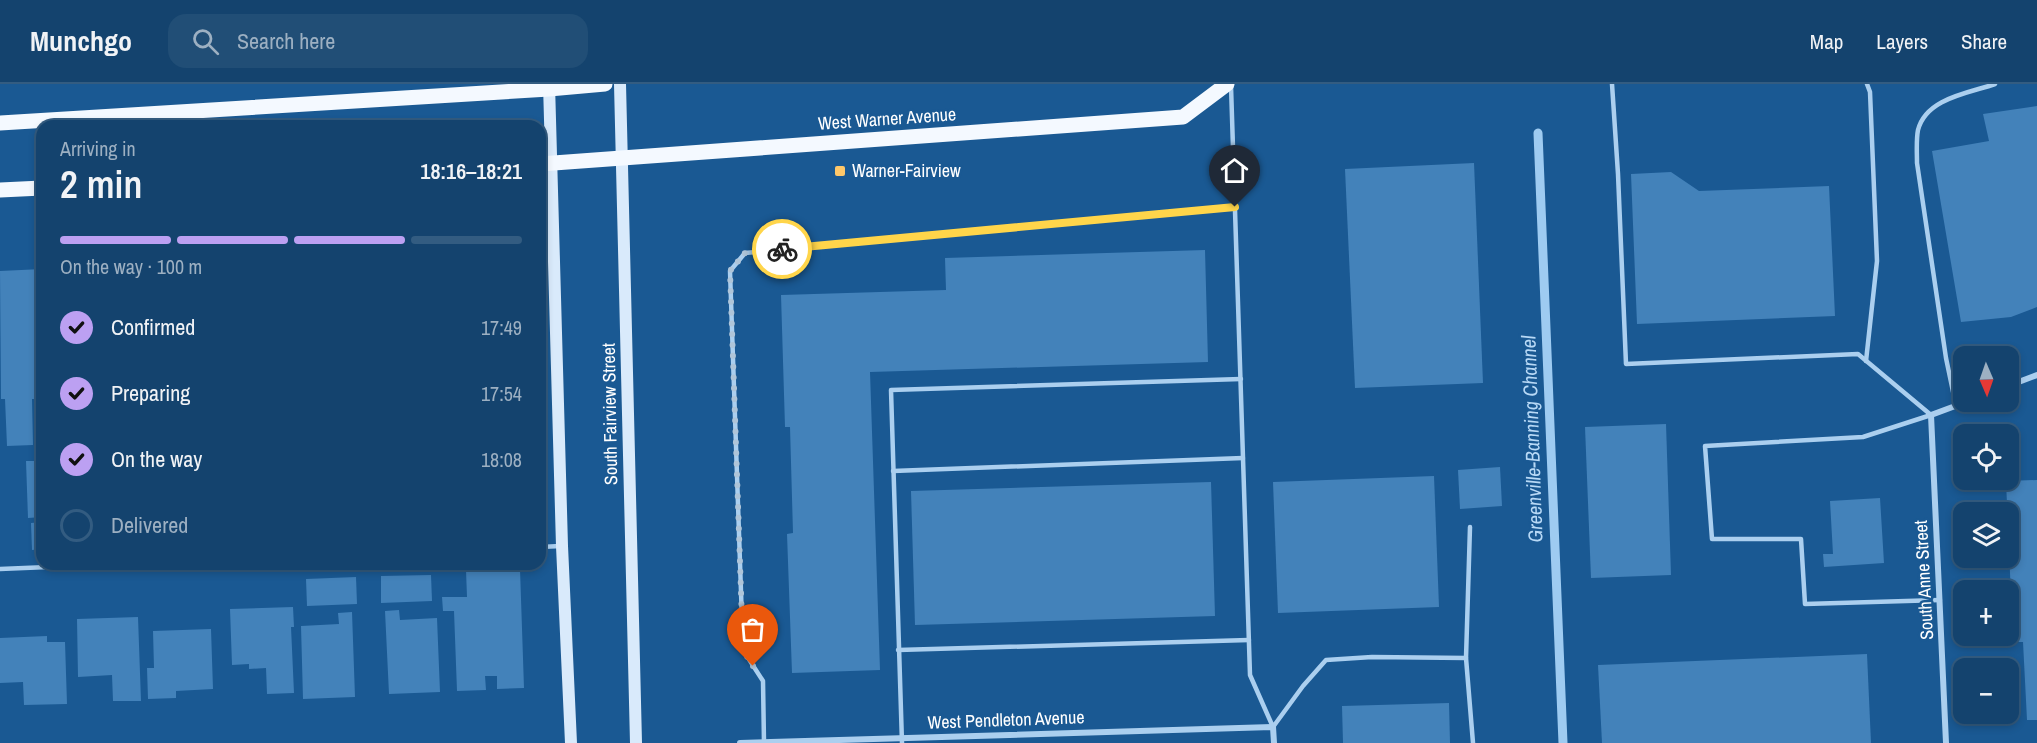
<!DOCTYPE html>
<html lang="en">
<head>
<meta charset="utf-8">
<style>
  :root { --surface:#14436e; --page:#214e76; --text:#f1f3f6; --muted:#9db0c2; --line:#335c81; --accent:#bca0f2 }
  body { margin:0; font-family:"Archivo Narrow",sans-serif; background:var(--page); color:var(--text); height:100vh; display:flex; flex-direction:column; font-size:22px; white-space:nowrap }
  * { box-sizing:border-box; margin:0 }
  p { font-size:20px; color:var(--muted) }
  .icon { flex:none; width:33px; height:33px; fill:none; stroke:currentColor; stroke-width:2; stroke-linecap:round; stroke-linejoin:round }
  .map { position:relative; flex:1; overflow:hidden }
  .details { position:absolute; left:36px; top:36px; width:510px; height:450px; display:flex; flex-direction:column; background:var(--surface); border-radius:18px; box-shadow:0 3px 9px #0003,0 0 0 2px var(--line) }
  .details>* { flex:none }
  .needle { width:39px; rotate:178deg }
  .tools { position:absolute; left:1953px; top:262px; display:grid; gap:12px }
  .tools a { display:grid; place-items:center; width:66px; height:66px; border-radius:12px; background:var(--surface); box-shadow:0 3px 9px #0003,0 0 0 2px var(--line); font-size:30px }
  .pin { position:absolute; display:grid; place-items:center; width:51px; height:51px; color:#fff; margin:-62px -26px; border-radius:50% 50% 50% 0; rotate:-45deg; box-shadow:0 0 6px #0007 }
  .pin .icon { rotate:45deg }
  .courier { position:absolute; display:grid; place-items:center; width:60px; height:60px; margin:-30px; border:4px solid #ffd54a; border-radius:50%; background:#fff; color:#222; box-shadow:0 2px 8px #0007 }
  .overview em { font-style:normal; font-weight:600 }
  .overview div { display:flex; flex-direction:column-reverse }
  .overview { display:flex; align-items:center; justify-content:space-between; height:102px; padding:0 24px }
  h1 { font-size:39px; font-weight:600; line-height:45px }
  .bar { display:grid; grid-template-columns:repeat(4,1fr); gap:9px 6px; align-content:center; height:72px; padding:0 24px }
  .bar i { height:8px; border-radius:4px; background:var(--line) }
  .bar .selected { background:var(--accent) }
  .bar p { grid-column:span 4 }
  ol { padding:0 24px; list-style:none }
  li { display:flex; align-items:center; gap:18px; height:66px }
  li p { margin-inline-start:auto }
  li .icon { padding:6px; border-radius:50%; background:var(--accent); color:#111; stroke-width:4 }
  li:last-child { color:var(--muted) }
  li i { width:33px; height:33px; border:3px solid var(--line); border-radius:50% }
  header { display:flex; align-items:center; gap:36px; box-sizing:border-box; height:84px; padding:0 30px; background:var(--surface); border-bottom:2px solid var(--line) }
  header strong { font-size:28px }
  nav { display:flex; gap:33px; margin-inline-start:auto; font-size:21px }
  .search { width:420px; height:54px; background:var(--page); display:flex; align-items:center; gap:15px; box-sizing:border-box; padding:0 21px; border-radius:18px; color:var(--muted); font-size:22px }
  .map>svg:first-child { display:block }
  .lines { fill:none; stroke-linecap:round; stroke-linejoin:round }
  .stream { stroke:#9ecbf1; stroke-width:9 }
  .building { fill:#4382ba }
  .lane { stroke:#abcfef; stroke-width:4.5 }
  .street { stroke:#abcfef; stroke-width:6 }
  .secondary { stroke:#d9eafb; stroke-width:12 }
  .primary { stroke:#f4f9ff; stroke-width:15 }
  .done { stroke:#afc5d9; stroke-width:6; stroke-dasharray:0 10.8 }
  .route { stroke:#ffd54a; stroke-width:8 }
  .poi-dot { fill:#ffc86a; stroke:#1a5993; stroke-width:2 }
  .labels { text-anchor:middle; stroke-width:5; stroke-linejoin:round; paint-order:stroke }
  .street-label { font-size:18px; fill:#fff; stroke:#1a5993 }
  .poi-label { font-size:18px; fill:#fff; stroke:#1a5993; text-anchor:start }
  .water-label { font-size:20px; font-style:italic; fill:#b8d9f6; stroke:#1a5993 }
</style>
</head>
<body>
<header>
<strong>Munchgo</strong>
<div class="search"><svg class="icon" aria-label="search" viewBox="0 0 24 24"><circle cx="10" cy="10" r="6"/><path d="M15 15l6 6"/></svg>Search here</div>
<nav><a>Map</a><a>Layers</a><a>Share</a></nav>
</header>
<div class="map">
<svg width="2037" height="659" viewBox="0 0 2037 659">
  <rect width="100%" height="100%" fill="#1a5993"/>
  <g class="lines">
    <!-- stream -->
    <polyline class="stream" points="1538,49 1563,659"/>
  </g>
  <!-- building -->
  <g class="building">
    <polygon points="2037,22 2037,223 2011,233 1961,238 1932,67 1989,57 1983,30"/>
    <polygon points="1474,79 1483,299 1355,304 1345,85"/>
    <polygon points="1671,88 1699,107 1829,102 1835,232 1637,240 1631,90"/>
    <polygon points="1205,166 1208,278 870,288 880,586 792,589 787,450 793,449 790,343 785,343 781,211 946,206 945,174"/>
    <polygon points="42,185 42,315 32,315 33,361 7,362 5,315 1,315 0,187"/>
    <polygon points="1666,340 1671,491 1591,494 1585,343"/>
    <polygon points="26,377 42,377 42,433 28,434"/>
    <polygon points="1500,383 1502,422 1460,425 1458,386"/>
    <polygon points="1434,392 1439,523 1278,529 1273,398"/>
    <polygon points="2037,396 2037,636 2027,636 2023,558 2013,558 2006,397"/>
    <polygon points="1211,398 1215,532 915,541 911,407"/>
    <polygon points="1880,414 1884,479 1824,483 1823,470 1833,470 1830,417"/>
    <polygon points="42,438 42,465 32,466 31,439"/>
    <polygon points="520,485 524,604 497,605 497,592 485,592 486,606 457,607 454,527 443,527 442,513 467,513 466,486"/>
    <polygon points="431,491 432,517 381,519 381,492"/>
    <polygon points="356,493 357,520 307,522 306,495"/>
    <polygon points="293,523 294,543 291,543 294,609 267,610 266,584 249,585 249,580 232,581 230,525"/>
    <polygon points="399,526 400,536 437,534 440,608 389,610 385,527"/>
    <polygon points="352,528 355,613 303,615 301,542 339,540 338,529"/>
    <polygon points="138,533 141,617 113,617 112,591 78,593 77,535"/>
    <polygon points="211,545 213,605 176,607 176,614 148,615 147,584 154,584 153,547"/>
    <polygon points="47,552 47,558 65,558 67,620 24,621 23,598 0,599 0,554"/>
    <polygon points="1867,570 1871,659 1602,659 1598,581"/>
    <polygon points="1449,619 1450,659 1343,659 1342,622"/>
  </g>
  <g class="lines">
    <!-- lane -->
    <g class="lane">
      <polyline points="1612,0 1618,90 1626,280 1858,270 1931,331"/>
      <polyline points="1231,2 1250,591 1273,643 1303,602 1326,576 1372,573 1466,574 1473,659"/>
      <polyline points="1866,277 1877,177 1870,8 1867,0"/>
      <path d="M1956 322 1946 274 1917 79C1917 69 1916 56 1918 46 1926 14 1969 9 1995 0"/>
      <polyline points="1931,331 1863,353 1705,362 1712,455 1801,455 1805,520 1940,516"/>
      <polyline points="893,387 1243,374"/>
      <polyline points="540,463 561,462"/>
      <polyline points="0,485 121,480"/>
      <polyline points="898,566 1249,556"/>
      <polyline points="1466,574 1470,443"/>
      <polyline points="764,659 763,597 743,566 730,187 745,169 1235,123"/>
      <polyline points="902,659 891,306 1241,295"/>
    </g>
    <!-- street -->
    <g class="street">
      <polyline points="2008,302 2037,291"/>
      <polyline points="740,659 1273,643 1274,659"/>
      <polyline points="1946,659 1931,331 1966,318"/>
    </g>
    <!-- secondary -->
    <g class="secondary">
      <polyline points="549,0 562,462 571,659"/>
      <polyline points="620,0 636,659"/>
    </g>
    <!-- primary -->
    <g class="primary">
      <polyline points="0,39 549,5 605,0"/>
      <polyline points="540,80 1183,33 1227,0"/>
      <polyline points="0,106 42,104"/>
    </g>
  </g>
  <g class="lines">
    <!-- done -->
    <polyline class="done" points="753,582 743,566 730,187 745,169 782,165"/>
    <!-- route -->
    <polyline class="route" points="782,165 1235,123"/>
  </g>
  <!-- markers -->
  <rect class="poi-dot" x="834" y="81" width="12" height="12" rx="3"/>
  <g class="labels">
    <!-- street labels -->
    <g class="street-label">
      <text transform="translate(887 35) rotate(-4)" y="6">West Warner Avenue</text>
      <text transform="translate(610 330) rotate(-91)" y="6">South Fairview Street</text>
      <text transform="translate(1924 496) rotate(-93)" y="6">South Anne Street</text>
      <text transform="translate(1006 636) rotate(-2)" y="6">West Pendleton Avenue</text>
    </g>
    <!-- poi labels -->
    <g class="poi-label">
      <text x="852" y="93">Warner-Fairview</text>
    </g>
    <!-- water labels -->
    <g class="water-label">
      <text transform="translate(1532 355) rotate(-92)" y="7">Greenville-Banning Channel</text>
    </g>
  </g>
</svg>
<div class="tools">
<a><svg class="needle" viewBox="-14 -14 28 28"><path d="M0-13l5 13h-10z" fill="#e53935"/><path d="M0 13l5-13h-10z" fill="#9db0c2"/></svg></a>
<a><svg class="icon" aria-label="locate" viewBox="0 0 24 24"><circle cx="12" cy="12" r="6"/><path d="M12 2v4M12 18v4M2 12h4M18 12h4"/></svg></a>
<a><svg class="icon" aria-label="layers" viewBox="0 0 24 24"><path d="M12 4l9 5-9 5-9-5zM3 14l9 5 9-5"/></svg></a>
<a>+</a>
<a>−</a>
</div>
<div class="pin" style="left:753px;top:582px;background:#ea580c"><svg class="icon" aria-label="bag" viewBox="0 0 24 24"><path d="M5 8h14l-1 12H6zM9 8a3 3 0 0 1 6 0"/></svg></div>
<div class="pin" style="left:1235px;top:123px;background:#1f2937"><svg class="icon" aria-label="home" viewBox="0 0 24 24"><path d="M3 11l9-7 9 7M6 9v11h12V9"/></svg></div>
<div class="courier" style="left:782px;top:165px"><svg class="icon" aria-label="bike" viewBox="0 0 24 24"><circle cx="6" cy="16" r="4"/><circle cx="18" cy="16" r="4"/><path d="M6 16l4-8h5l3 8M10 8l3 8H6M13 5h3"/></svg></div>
<section class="details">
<div class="overview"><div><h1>2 min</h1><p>Arriving in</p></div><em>18:16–18:21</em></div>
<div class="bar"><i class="selected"></i><i class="selected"></i><i class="selected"></i><i></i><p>On the way · 100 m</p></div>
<ol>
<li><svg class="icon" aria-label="check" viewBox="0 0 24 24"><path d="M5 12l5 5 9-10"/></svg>Confirmed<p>17:49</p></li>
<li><svg class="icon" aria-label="check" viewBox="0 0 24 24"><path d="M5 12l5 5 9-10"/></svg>Preparing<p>17:54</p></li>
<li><svg class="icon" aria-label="check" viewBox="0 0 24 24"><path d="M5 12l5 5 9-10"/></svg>On the way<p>18:08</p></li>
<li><i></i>Delivered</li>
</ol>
</section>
</div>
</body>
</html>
